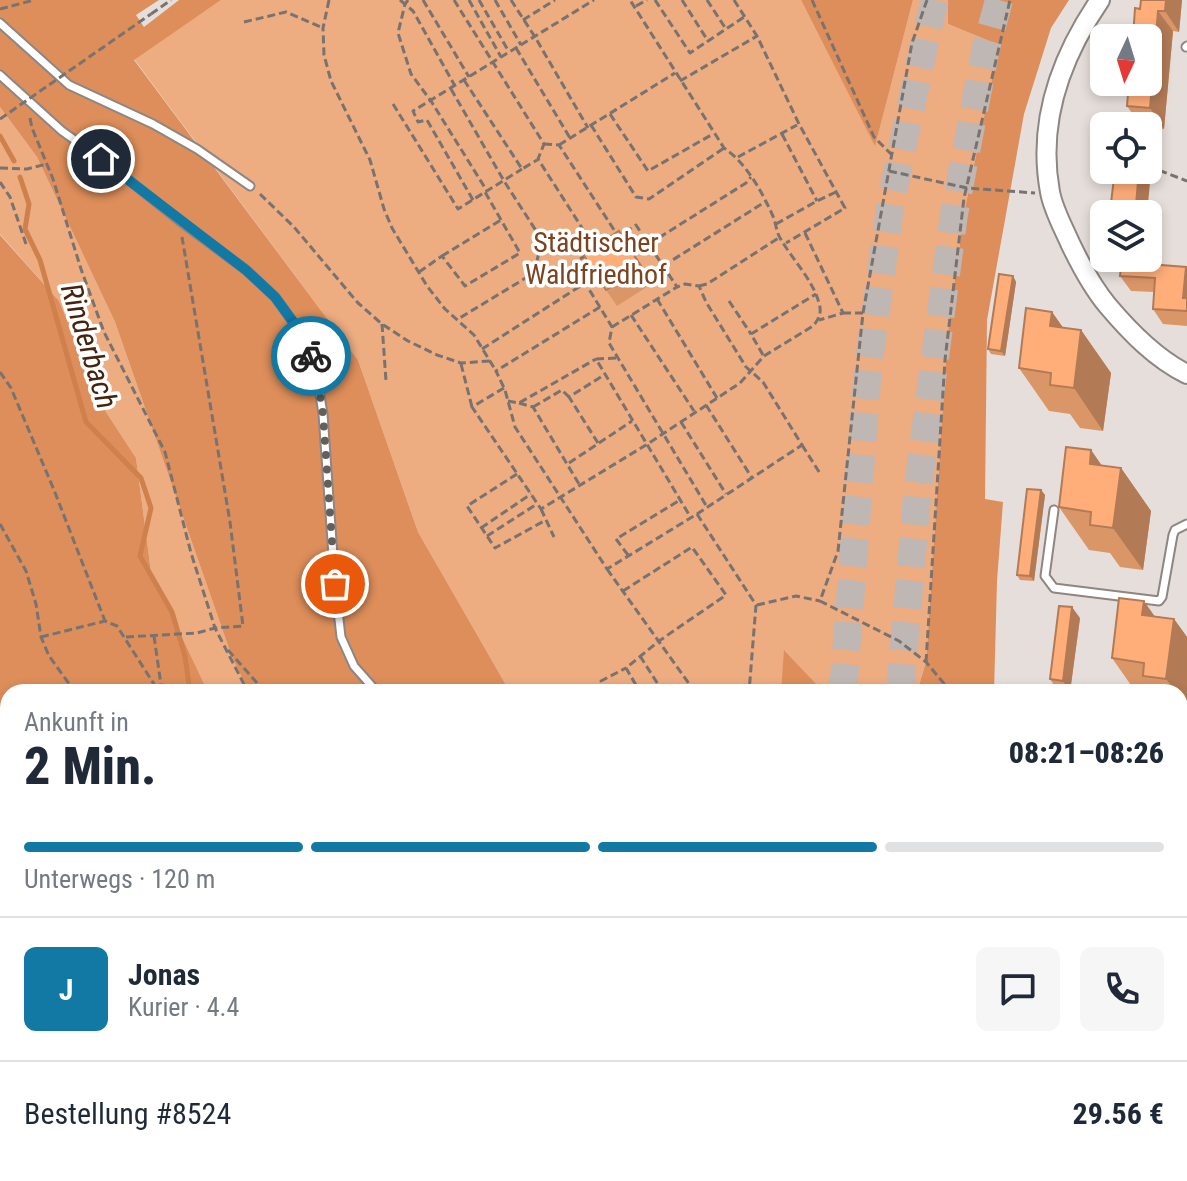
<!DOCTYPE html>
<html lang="de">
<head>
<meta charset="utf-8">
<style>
  :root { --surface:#fff; --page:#f6f6f7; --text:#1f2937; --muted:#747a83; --line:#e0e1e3; --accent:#1279a4 }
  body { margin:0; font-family:"Roboto Condensed",sans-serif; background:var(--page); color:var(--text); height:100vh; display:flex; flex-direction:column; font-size:30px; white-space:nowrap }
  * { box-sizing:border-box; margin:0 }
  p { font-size:26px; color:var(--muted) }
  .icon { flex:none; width:44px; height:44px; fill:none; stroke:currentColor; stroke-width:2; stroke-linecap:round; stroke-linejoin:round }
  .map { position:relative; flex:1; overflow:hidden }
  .drawer { position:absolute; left:0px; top:684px; width:1188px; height:498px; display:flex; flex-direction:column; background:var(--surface); border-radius:24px 24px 0 0; box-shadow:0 4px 12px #0003 }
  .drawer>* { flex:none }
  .needle { width:52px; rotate:184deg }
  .fabs { position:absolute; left:1090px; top:24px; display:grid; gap:16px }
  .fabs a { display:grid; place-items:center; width:72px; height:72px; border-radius:12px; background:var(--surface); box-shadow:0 4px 12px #0003; font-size:40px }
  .pin { position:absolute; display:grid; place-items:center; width:68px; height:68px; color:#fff; margin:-34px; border:4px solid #fff; border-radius:50%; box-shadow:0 2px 8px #0007 }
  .courier { position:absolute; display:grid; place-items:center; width:80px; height:80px; margin:-40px; border:6px solid #1279a4; border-radius:50%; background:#fff; color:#222; box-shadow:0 2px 10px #0007 }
  .summary em { font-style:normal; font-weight:800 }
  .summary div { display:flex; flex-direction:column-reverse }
  .summary { display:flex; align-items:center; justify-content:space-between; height:136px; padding:0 24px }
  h1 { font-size:52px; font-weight:800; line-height:60px }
  .bar { display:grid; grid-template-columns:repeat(4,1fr); gap:12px 8px; align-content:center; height:96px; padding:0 24px }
  .bar i { height:10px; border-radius:6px; background:var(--line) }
  .bar .selected { background:var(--accent) }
  .bar p { grid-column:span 4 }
  .line { display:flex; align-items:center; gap:20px; padding:0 24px; border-top:2px solid var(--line) }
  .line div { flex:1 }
  .round { display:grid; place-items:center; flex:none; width:84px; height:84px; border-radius:12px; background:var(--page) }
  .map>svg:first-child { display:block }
  .green { fill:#eeac81 }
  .forest { fill:#dd8e5a }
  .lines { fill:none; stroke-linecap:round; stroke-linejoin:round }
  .stream { stroke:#ce814d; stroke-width:5 }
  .motorway-tunnel { stroke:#beb7b3; stroke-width:28; stroke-dasharray:28 14; stroke-linecap:butt }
  .service-casing { stroke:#8d8682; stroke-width:11 }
  .minor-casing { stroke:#8d8682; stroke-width:18 }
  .tertiary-casing { stroke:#8d8682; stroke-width:22 }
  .motorway-casing { stroke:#bfbfbe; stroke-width:32 }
  .path { stroke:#787370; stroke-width:3; stroke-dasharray:8 4; stroke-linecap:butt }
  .service { stroke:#fff; stroke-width:7 }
  .minor { stroke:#fff; stroke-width:14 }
  .tertiary { stroke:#fff; stroke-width:18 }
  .motorway { stroke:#f5c2a3; stroke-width:28 }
  .path-bridge { stroke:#787370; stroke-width:3; stroke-dasharray:8 4; stroke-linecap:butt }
  .wall { fill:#db9668 }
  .shaded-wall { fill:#b27a55 }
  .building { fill:#ffae79; stroke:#b27a55; stroke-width:2 }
  .done { stroke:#635f5c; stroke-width:8; stroke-dasharray:0 14.4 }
  .route { stroke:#1279a4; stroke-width:10 }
  .labels { text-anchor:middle; stroke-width:7; stroke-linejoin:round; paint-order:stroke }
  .park-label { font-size:28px; fill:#79441f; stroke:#fff }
  .water-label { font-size:30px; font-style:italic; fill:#44240e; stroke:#fff }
</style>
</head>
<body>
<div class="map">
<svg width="1187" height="1181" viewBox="0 0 1187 1181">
  <rect width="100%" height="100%" fill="#e6deda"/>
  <!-- green -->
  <g class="green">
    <polygon points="221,0 801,0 875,145 913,0 948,0 948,24 999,45 964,213 948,332 926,662 917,692 824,692 785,651 781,692 510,692 418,532 358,360 134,59"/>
    <polygon points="0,107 37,157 115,322 232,657 249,692 208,692 151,572 136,458 104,409 59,301 0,234"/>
    <polygon points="667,1174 845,1174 843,1181 670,1181"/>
  </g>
  <!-- forest -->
  <g class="forest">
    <polygon points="0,0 159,0 136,15 144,27 179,0 221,0 134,60 358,360 418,532 510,692 249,692 232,657 115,322 37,157 0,107"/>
    <polygon points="801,0 913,0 875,146"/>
    <polygon points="948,0 1069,0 1051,28 1024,114 987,320 985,499 1003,502 997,581 994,692 917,692 926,662 948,332 964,213 999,45 948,24"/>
    <polygon points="0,235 59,301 104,409 136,458 151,572 208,692 8,692 8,824 0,813"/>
    <polygon points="784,650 824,692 781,692"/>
    <polygon points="302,1174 667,1174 670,1181 316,1181"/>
    <polygon points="845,1174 1051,1174 1056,1181 843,1181"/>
  </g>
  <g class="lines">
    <!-- stream -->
    <g class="stream">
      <polyline points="0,136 14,161"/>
      <polyline points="20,177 29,204 25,229 40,260 86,422 141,478 151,508 140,556 172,612 185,656 190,692"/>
      <polyline points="774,1175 783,1181"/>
    </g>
    <!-- motorway-tunnel -->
    <g class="motorway-tunnel">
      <polyline points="843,692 868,367 891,201 926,36 935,0"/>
      <polyline points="900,692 918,486 954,214 986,48 999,0"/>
    </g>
    <defs>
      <g id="service">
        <polyline points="0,23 69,85 153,124 197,149 250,186"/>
        <polyline points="1186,47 1187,46"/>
        <polyline points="0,75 62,131 115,169 180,221 246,270 275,297 299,330 315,364 323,414 335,584 341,637 354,666 377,692"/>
        <polyline points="1054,510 1045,576 1054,588 1159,601 1162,597 1173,535 1175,530 1187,524"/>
        <polyline points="1180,850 1187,852"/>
        <polyline points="0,956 8,964"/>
        <polyline points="0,1009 8,1002"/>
        <polyline points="0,1053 8,1061"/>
      </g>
      <g id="minor">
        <polyline points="1180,947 1187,930"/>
        <polyline points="1180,1041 1187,1053"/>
        <polyline points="0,1086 8,1094"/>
        <polyline points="89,1174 96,1181"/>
      </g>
      <path id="tertiary" d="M1100 0C1061 57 1037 122 1050 192 1053 209 1063 227 1070 243 1081 266 1092 287 1108 306 1130 332 1156 359 1187 374"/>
      <g id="motorway">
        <polyline points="765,1181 766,1174"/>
        <polyline points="819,1181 821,1174"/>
      </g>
    </defs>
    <!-- service casing -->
    <use href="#service" class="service-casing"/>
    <!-- minor casing -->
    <use href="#minor" class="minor-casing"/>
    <!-- tertiary casing -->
    <use href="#tertiary" class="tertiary-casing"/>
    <!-- motorway casing -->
    <use href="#motorway" class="motorway-casing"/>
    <!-- path -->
    <g class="path">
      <polyline points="329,0 323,28 324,55 331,81 370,160 384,209 392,228 427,286 445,309 474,335 496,371"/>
      <polyline points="400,0 413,11 455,86"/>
      <polyline points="408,0 405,4 398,33 411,74 431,101 487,191"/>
      <polyline points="423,0 469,77"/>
      <polyline points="454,0 544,144 538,159 584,231 594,251"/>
      <polyline points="469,0 501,57"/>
      <polyline points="479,0 509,52"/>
      <polyline points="495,0 521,45"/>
      <polyline points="511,0 535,37 588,128"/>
      <polyline points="655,0 690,53 744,17"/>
      <polyline points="682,0 708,41"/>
      <polyline points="707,0 726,29"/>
      <polyline points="734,0 757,36 799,124 845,208 786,243"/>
      <polyline points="812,0 874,137 892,155"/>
      <polyline points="927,0 912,43 863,313 838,551 820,601 899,641 926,662 951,692"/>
      <polyline points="636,6 647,0"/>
      <polyline points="0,9 34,0"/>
      <polyline points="151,14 171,0"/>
      <polyline points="523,20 555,0"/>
      <polyline points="244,22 286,12 323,28"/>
      <polyline points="516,48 570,138"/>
      <polyline points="464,80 522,169 537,160"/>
      <polyline points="680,81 757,36"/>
      <polyline points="451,89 504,181 542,240 534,273 458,319"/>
      <polyline points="393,104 458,209 522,169"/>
      <polyline points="610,114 648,171 713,134"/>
      <polyline points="30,118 32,128 53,179 81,269 104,332 165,452 191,553 215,628 248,692"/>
      <polyline points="591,125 636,197 649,199 724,148"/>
      <polyline points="1133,126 1135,114"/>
      <polyline points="782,134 817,201"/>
      <polyline points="544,144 559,145 618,236"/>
      <polyline points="559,145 675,73"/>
      <polyline points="738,157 797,125"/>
      <polyline points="1148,166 1187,181"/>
      <polyline points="0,168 27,169 47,164"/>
      <polyline points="889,171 967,188 1035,193"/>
      <polyline points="0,182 10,197 26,244"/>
      <polyline points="260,194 294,227 358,303 382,324 408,341 437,355 461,363 490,361"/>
      <polyline points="473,200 427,120 418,122 413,111 594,0"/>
      <polyline points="776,224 817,201 836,192"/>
      <polyline points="805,233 843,313 819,320"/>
      <polyline points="649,244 746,183 751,177"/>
      <polyline points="1097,253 1104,250"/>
      <polyline points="587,255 573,263 612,327 609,343 707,507"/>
      <polyline points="442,256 501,220"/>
      <polyline points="663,266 765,202"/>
      <polyline points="419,272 442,256 465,286 520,253 485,192"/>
      <polyline points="699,286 707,284 780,237"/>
      <polyline points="657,299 717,398"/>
      <polyline points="729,301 751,334"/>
      <polyline points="600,307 496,371 505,390 515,427 607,569 697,514 802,445 763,382 746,367 706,302 699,286 685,284 677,287"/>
      <polyline points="843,313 863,313"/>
      <polyline points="631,315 694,411"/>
      <polyline points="382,324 386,381"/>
      <polyline points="612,327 677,287 636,225 621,235"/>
      <polyline points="482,349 585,283"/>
      <polyline points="763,355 751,334 816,294"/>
      <polyline points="616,358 596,359 691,518"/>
      <polyline points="461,364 472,407"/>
      <polyline points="0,372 11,388 54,490 105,621"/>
      <path d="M504 388 472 407 541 509 646 445 740 383 764 356 813 326C819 319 822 313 819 303 813 280 792 259 780 238 776 231 776 222 772 214 761 190 746 163 724 148L630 0"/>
      <polyline points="508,401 519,403 596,359"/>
      <polyline points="519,403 533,407 579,484"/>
      <polyline points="706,405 752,478"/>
      <polyline points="533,407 562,390 569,397"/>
      <polyline points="681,422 726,494"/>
      <polyline points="598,443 569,397 604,375"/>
      <polyline points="802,445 821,475"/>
      <polyline points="569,463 632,421"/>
      <polyline points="517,474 467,506 495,548 546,520"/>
      <polyline points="541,509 554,537"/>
      <polyline points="697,514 756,605 749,692"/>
      <polyline points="0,524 26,571 36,604 41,637 49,656 75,692"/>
      <polyline points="481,528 531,494"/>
      <polyline points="487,536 537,504"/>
      <polyline points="628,555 616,539 680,500"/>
      <polyline points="607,569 695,692"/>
      <polyline points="623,591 692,547 726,595 659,641 626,668 640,692"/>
      <polyline points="757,605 796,596 820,601"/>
      <polyline points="154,636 162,692"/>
      <polyline points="41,637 105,621 117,626 159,692"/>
      <polyline points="126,637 197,633 215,628 243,626 230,522 182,237"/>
      <polyline points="228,650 265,692"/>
      <polyline points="640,656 663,692"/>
      <polyline points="926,662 945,360 964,198 1010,0"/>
      <polyline points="608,692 601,681 626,668"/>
      <polyline points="518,1174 527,1181"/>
      <polyline points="686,1174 689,1181"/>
      <polyline points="722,1174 730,1181"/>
      <polyline points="930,1174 936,1181"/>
      <polyline points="1034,1181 1036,1174"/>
    </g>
    <!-- service -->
    <use href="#service" class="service"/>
    <!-- minor -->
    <use href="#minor" class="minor"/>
    <!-- tertiary -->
    <use href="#tertiary" class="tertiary"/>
    <!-- motorway -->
    <use href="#motorway" class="motorway"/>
    <!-- path-bridge -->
    <polyline class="path-bridge" points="0,119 151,14"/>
  </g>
  <!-- wall -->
  <g class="wall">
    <polygon points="1182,0 1179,32 1173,31 1164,129 1141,126 1127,106 1140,9"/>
    <polygon points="1152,221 1148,264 1186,267 1187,269 1187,326 1163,324 1153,309 1154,292 1131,291 1120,276 1121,266 1116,258 1148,258"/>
    <polygon points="619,231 653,283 617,306 606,290"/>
    <polygon points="1013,276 1016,282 1005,356 991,354 988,349"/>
    <polygon points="1052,312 1063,328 1081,330 1111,373 1103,431 1080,428 1070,414 1049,411 1019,368"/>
    <polygon points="1091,450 1102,466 1121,468 1151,511 1143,570 1120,567 1110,553 1089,550 1059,507"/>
    <polygon points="1041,490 1045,495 1034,581 1020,580 1017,575"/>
    <polygon points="1155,616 1174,619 1187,637 1187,709 1180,708 1180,692 1154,692 1133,688 1112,658"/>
    <polygon points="1080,618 1070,692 1057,690 1050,679"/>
    <polygon points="1180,734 1187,735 1187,805 1180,804"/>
    <polygon points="8,892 8,950 0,942 0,900"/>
    <polygon points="0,1123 8,1131 8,1152 3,1158 0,1155"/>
    <polygon points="1097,1174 1126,1174 1125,1176 1098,1175"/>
  </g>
  <!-- shaded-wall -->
  <g class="shaded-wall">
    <polygon points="1166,0 1182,0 1179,32 1165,11"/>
    <polygon points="1158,11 1173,31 1164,129 1150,108"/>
    <polygon points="1148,167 1151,172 1147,214 1141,214 1136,205 1139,170 1148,170"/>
    <polygon points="1148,215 1152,221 1146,278 1136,263 1136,258 1148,258"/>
    <polygon points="619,231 630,247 653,283 642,268"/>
    <polygon points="1186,267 1187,269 1187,304 1183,298"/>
    <polygon points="1013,276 1016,282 1005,356 1001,351"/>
    <polygon points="1052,312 1079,350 1081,330 1111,373 1103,431 1074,388 1050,326"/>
    <polygon points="1091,450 1118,489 1121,468 1151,511 1143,570 1113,528 1090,464"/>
    <polygon points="1041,490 1045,495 1034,581 1030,576"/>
    <polygon points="1144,601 1165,631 1142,615"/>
    <polygon points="1072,607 1080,618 1070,692 1063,681"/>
    <polygon points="1174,619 1187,637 1187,708 1180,698 1180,692 1176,692 1166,679"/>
  </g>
  <!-- building -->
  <g class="building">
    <polygon points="1141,0 1166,0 1165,11 1158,11 1150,108 1127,106 1129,82 1148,82 1148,38 1133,38 1135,8 1140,9"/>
    <polygon points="1115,170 1139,170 1136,205 1141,206 1141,214 1115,214 1117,204 1111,203"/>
    <polygon points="619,231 642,268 606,290 583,254"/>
    <polygon points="1122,258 1136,258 1136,263 1186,267 1183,298 1187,298 1187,311 1153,309 1155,278 1120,276"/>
    <polygon points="999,274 1013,276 1001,351 988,349"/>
    <polygon points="1026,308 1052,312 1050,326 1081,330 1074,388 1050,385 1051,373 1019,368"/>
    <polygon points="1066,447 1091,450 1090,464 1121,468 1113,528 1090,525 1091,512 1059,507"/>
    <polygon points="1027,489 1041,490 1030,576 1017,575"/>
    <polygon points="1119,598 1144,601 1142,615 1174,619 1166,679 1143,676 1144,663 1112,658"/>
    <polygon points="1059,606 1072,607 1063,681 1050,679"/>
    <polygon points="1180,734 1187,735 1187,800 1180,799"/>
    <polygon points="8,892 8,946 0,937 0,900"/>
    <polygon points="0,1123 8,1131 8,1134 0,1143"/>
    <polygon points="22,1174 51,1174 58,1181 29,1181"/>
    <polygon points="129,1174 159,1174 167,1181 136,1181"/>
  </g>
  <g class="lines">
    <!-- done -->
    <polyline class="done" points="311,356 315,364 323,414 335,584"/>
    <!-- route -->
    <polyline class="route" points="101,159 246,270 275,297 299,330 311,356"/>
  </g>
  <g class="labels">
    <!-- park labels -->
    <g class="park-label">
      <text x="596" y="252">Städtischer<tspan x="596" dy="32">Waldfriedhof</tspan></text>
    </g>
    <!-- water labels -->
    <g class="water-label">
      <text transform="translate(89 346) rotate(73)" y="10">Rinderbach</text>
    </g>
  </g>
</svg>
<div class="fabs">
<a><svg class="needle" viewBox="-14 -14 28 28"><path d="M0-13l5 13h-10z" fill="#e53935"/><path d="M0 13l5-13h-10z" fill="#747a83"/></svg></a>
<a><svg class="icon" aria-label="locate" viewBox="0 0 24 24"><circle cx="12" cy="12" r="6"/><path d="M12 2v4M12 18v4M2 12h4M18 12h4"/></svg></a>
<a><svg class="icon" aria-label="layers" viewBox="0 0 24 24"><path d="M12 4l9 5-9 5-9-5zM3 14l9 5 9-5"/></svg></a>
</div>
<div class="pin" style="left:335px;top:584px;background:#ea580c"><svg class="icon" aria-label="bag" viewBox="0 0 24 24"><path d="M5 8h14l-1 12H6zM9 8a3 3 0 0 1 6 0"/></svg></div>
<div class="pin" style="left:101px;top:159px;background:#1f2937"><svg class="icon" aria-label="home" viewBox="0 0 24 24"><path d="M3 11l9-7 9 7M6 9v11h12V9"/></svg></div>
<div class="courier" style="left:311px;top:356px"><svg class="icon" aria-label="bike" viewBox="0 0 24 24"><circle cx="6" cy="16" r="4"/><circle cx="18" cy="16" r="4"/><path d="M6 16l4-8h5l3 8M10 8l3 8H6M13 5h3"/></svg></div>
<section class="drawer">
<div class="summary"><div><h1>2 Min.</h1><p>Ankunft in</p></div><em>08:21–08:26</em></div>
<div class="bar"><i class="selected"></i><i class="selected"></i><i class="selected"></i><i></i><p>Unterwegs · 120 m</p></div>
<div class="line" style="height:144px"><b class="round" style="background:var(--accent);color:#fff">J</b><div><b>Jonas</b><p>Kurier · 4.4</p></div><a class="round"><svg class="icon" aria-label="chat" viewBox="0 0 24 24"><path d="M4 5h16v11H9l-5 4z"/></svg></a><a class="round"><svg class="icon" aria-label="phone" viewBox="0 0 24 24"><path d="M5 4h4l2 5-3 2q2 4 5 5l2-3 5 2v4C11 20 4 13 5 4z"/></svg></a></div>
<div class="line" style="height:104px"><div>Bestellung #8524</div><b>29.56 €</b></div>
</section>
</div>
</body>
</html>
